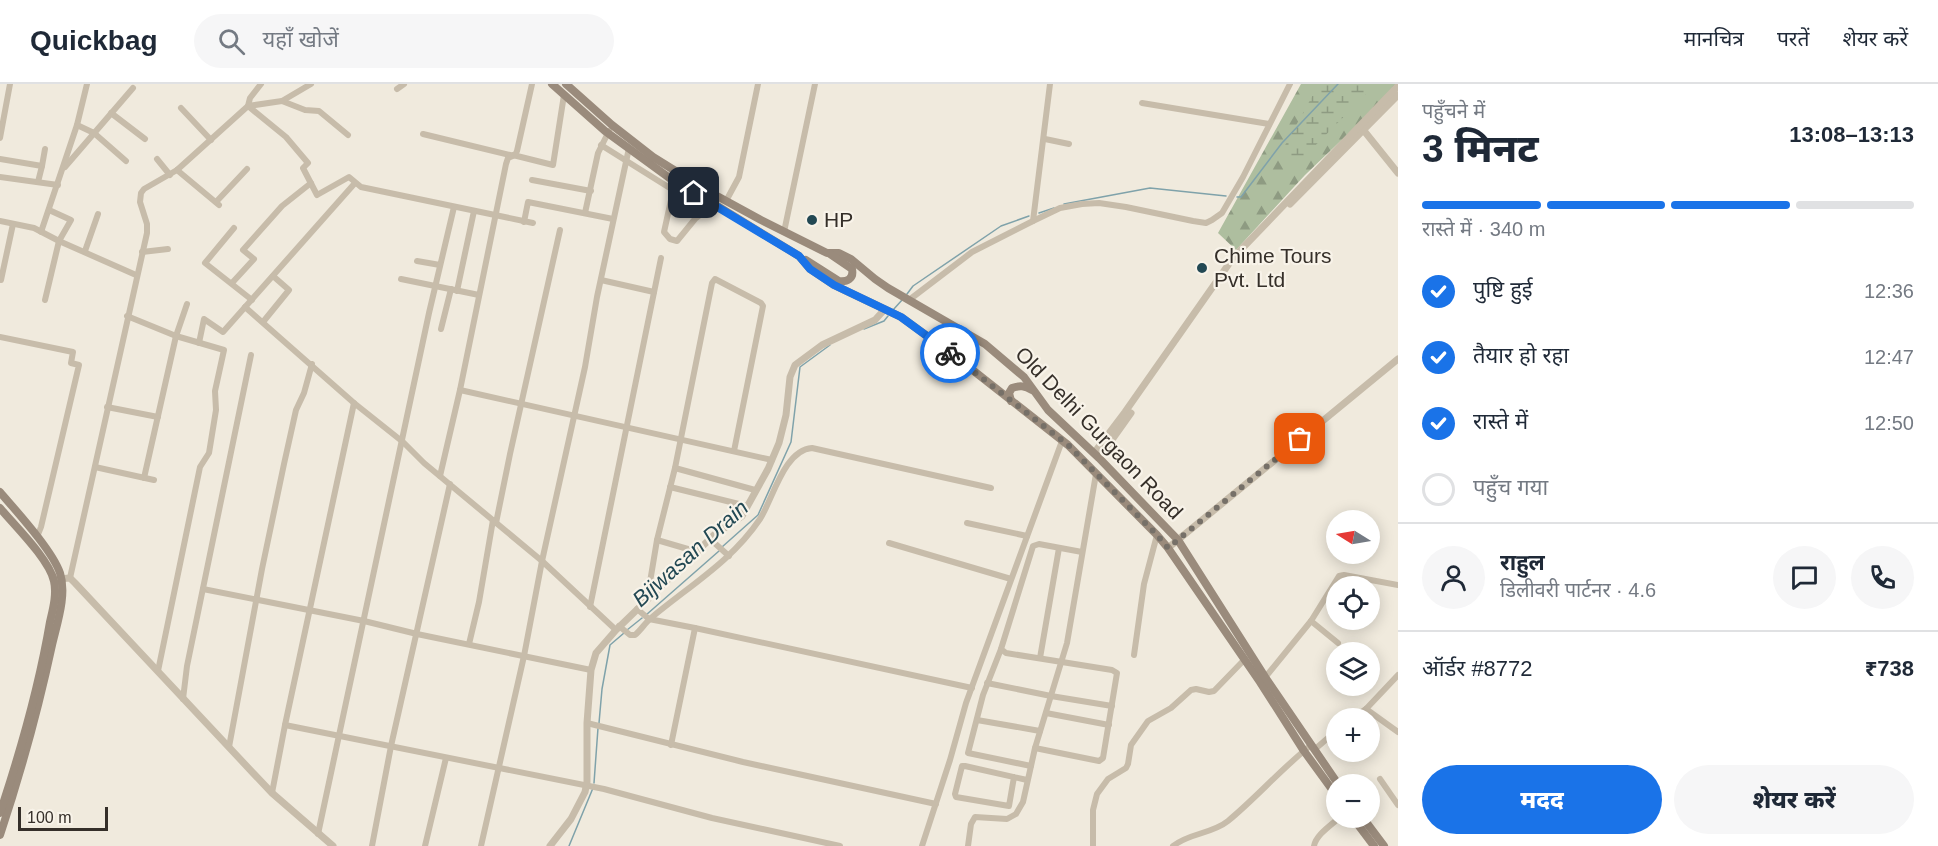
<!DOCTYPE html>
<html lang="hi">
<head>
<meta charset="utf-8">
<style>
  :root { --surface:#fff; --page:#f6f6f7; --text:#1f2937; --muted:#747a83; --line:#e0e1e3; --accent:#1a73e8 }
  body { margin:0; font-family:Arial,"Noto Sans Devanagari",sans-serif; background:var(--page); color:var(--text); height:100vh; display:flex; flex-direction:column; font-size:22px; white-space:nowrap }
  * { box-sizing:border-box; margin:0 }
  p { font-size:20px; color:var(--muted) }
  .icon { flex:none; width:33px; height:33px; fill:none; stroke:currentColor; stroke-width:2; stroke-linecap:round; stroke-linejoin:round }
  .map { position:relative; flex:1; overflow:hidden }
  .panel { display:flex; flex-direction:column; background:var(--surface); width:540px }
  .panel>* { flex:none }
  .needle { width:39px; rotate:281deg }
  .buttons { position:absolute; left:1326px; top:426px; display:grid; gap:12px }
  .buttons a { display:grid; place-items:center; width:54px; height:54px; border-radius:50%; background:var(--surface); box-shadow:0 3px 15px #0003; font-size:30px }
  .scale { position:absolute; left:18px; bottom:15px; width:90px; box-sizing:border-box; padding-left:6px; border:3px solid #352f29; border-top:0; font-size:16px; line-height:21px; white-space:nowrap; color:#352f29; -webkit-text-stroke:4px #f8f3e9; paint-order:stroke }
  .pin { position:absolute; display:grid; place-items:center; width:51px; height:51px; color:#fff; margin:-26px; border-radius:12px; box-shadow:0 3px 9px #0006 }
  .courier { position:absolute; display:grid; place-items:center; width:60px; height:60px; margin:-30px; border:4px solid #1a73e8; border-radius:50%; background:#fff; color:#222; box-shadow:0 2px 8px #0007 }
  .headline em { font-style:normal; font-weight:800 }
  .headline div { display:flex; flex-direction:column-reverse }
  .headline { display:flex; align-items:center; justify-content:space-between; height:102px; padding:0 24px }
  h1 { font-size:39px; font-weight:800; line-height:45px }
  .bar { display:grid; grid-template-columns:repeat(4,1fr); gap:9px 6px; align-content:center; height:72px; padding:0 24px }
  .bar i { height:8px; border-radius:4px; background:var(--line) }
  .bar .on { background:var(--accent) }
  .bar p { grid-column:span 4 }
  .line { display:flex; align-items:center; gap:15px; padding:0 24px; border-top:2px solid var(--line) }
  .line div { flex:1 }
  .round { display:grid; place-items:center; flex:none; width:63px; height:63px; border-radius:32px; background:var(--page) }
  ol { padding:0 24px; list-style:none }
  li { display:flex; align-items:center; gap:18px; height:66px }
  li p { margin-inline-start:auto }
  li .icon { padding:6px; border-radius:50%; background:var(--accent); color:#fff; stroke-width:4 }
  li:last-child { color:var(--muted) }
  li i { width:33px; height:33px; border:3px solid var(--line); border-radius:50% }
  .action { display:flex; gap:12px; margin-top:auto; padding:12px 24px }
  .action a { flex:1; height:69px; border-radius:36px; background:var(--accent); color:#fff; font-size:24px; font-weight:800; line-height:69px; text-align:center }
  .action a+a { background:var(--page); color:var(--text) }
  header { display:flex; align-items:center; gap:36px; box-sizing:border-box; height:84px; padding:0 30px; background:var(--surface); border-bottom:2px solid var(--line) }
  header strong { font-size:28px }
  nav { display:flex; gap:33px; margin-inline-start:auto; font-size:21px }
  .search { width:420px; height:54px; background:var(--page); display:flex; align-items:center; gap:15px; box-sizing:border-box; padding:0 21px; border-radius:33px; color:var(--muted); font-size:22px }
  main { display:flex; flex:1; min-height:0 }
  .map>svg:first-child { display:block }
  .forest { fill:url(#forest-firs) }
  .wetland { fill:url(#wetland-marsh) }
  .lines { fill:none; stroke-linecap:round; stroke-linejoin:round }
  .stream { stroke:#7fa2aa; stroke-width:1.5 }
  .minor { stroke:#c7bcaa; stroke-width:6 }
  .tertiary { stroke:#c7bcaa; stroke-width:7 }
  .secondary { stroke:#9a8b7c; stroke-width:8 }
  .done { stroke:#767068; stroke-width:6; stroke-dasharray:0 10.8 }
  .route { stroke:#1a73e8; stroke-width:8 }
  .poi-dot { fill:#224853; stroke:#f8f3e9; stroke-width:2 }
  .labels { text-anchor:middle; stroke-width:4.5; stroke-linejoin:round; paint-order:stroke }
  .poi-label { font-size:21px; fill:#352f29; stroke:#f8f3e9; text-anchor:start }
  .street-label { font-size:21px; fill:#352f29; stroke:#f8f3e9 }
  .water-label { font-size:22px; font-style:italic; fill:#224853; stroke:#f8f3e9 }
</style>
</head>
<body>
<header>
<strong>Quickbag</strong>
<div class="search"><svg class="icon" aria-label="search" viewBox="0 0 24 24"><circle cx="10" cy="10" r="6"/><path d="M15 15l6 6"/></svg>यहाँ खोजें</div>
<nav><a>मानचित्र</a><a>परतें</a><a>शेयर करें</a></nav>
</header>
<main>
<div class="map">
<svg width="1398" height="762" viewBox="0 0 1398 762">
  <defs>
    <pattern id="forest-firs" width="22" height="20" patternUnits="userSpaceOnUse" patternTransform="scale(1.5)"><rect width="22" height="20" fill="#aebe9f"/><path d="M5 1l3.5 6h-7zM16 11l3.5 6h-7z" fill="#8e9b82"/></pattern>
    <pattern id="wetland-marsh" width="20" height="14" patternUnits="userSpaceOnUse" patternTransform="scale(1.5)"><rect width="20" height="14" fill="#aebe9f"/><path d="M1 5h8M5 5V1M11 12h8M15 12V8" fill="none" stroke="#8e9b82"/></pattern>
  </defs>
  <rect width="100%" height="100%" fill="#f0eadd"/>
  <!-- forest -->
  <polygon class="forest" points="1301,0 1398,0 1398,2 1305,91 1236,166 1218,149"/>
  <!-- wetland -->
  <polygon class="wetland" points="1319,0 1376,0 1299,78 1279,72"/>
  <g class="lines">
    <!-- stream -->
    <g class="stream">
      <polyline points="1237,113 1241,113 1282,59 1338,0"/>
      <polyline points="1064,120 1150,104 1226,112"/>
      <polyline points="1039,129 1054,124"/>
      <polyline points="907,210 913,202 1001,142 1029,132"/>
      <polyline points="893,226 902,216"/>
      <polyline points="864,245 884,237 888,232"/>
      <polyline points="722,463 758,431 791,358 800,283 830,261"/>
      <polyline points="646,531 719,467"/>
      <polyline points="627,546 642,534"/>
      <polyline points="599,639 602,605 610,561 624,549"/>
      <polyline points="594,699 598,644"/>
      <polyline points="569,762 593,704"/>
    </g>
    <!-- minor -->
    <g class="minor">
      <polyline points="261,0 250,14 248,22 286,53 308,79 303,84 317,111 349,93 361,103 533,139"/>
      <polyline points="397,5 404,0"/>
      <polyline points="282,17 305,26 319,27 348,51"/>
      <polyline points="1142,19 1269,40"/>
      <polyline points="181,24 211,56"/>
      <polyline points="111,29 145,55"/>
      <polyline points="77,41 94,49 126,77"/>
      <polyline points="423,50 510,71"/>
      <polyline points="0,54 10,0"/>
      <polyline points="1045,55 1069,60"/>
      <polyline points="601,61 673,106"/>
      <polyline points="513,71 553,81 564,11"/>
      <polyline points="0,75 42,82 38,98"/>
      <polyline points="157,75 170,91"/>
      <polyline points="42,82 45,65"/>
      <polyline points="65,83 133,4"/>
      <polyline points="177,86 219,121"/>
      <polyline points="0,93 58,101"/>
      <polyline points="532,96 591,107"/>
      <polyline points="675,98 664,148 670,155 677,157 695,135 714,120"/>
      <polyline points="726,117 739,93 758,0"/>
      <polyline points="216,118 247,85"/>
      <polyline points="585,129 598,69 609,47"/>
      <polyline points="0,137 34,144 59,157 136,191"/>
      <polyline points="1033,137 1060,124 1082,120 1099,119 1126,123 1193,137 1206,139 1212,136 1222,129 1243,93 1290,0"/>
      <polyline points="524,138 528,118 613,135"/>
      <polyline points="234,144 205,179 252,216"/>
      <polyline points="41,148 77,41 87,0"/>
      <polyline points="784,148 815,0"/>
      <polyline points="85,167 98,130"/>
      <polyline points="142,168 168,165"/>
      <polyline points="417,177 440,181"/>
      <polyline points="401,195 479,211"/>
      <polyline points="1,196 13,140"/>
      <polyline points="601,196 654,208"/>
      <polyline points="232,199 254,175 243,166 282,122 311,99"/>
      <polyline points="457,207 474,127"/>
      <polyline points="45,216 59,157 71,136 49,126"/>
      <polyline points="909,216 972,168 1033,137 1050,0"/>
      <polyline points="245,223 354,319 403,358 424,379 542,477 616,546"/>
      <polyline points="127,232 176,252 224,266 215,307 216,326 209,369 200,383 158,587"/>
      <polyline points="263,238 289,206 273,192"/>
      <polyline points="441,245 451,205"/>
      <polyline points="0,253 73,268 71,279 79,281 41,443 37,453"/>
      <polyline points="199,259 204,235 223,248 355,99"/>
      <polyline points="460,306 772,376"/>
      <polyline points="107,323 158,333"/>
      <polyline points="95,383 154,396"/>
      <polyline points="675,384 755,406"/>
      <polyline points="440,392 460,306 506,80 508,74 515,71 517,67 532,0"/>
      <polyline points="144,394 176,252 187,220"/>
      <polyline points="670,403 747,422"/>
      <polyline points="496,439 510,370 560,146"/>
      <polyline points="967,439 1027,452"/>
      <polyline points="710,455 729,472"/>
      <polyline points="657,456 698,468"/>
      <polyline points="889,459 1011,495"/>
      <polyline points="70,494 147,149 147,140 140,118 141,109 144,105 177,86 248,22 282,17 311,0"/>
      <polyline points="203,505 364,537 417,550 591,586"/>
      <polyline points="647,516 657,456 675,384 712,199 715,195 761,219 763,222 734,367"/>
      <polyline points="590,523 661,174"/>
      <polyline points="637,525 649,535 695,544 972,604"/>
      <polyline points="1311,537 1338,559"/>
      <path d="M619 542 630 551H635C641 546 645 539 651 534 689 502 731 478 760 435 773 415 784 366 812 364L991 404"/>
      <polyline points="469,560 479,518 493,436"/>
      <polyline points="1001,565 983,611 968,669 1031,682"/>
      <polyline points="1134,571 1144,500 1157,451"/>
      <polyline points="1040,574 1059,464"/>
      <polyline points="1263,596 1311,537 1339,492 1344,491 1398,501"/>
      <polyline points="987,599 1051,612 1112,622"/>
      <polyline points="183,615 187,582 251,271"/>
      <polyline points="1366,625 1398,648"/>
      <polyline points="1046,629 1109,641"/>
      <polyline points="1353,634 1366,625 1398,591"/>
      <polyline points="977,636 1040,647"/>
      <polyline points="587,639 743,678 936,720"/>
      <polyline points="285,641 604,705 712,734 840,762"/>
      <polyline points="671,661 695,544"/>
      <polyline points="229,663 262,485 284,380 296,326 304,309 312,280"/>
      <polyline points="1035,664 1099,677 1103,674 1117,589 1112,586 1006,569 1001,565 1033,462 1039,460 1082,468"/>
      <polyline points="1314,666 1336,647"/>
      <polyline points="1014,693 1009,722 956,713 955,710 962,682 965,682 1027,696"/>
      <polyline points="1380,695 1398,721"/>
      <polyline points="272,709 285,641 354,319"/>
      <polyline points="318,750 429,229 454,123"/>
      <polyline points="372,762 391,662 450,400"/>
      <polyline points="425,762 446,674"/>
      <polyline points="481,762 524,572 542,477 585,283 597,213 629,64"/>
      <polyline points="922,762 950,676 966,619 1062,357"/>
      <polyline points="968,762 971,740 975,733 1007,735 1016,730 1023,718 1035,664 1067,559 1096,390"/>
      <polyline points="1093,762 1093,726 1097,710 1108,695 1126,684 1128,680 1131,661 1148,637 1171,624 1191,606 1196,605 1209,608 1214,607 1244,576"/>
      <path d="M1173 762C1189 749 1212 750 1228 737 1256 714 1281 685 1310 662"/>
      <path d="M1314 762C1316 751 1330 742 1339 734"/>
    </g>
    <!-- tertiary -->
    <g class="tertiary">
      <polyline points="1361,43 1398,89"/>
      <polyline points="1290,120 1398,11"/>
      <polyline points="1094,369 1125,328 1233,174 1398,2"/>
      <polyline points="1099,374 1131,329"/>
      <polyline points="1168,464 1398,275"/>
      <polyline points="58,495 70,494 75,499 254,690 272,709 333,762"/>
      <polyline points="550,762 571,735 585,708 587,698 587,639 591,586 596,569 616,546 714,451 742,432 768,385 779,359 786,331 790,293 795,281 822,261 875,236 884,226"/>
    </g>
    <!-- secondary -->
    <g class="secondary">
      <polyline points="552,0 605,47 675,98 714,120 799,172 810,185 834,201 901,233 956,273 1068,361 1157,451 1168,464 1260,598 1304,667 1336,711"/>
      <polyline points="566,0 612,41 653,73 706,106 761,136 827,169 839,169 851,175 875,195 888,204 985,260 1024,293 1048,326 1099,374 1178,456 1265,593 1338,700"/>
      <path d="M806 176 839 197C847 198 854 195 852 185L830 170"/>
      <path d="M1011 317 1009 309 1012 304C1020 301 1025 302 1032 306"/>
      <path d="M0 408C17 428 52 466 60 489 67 511 57 539 52 561 38 626 21 688 0 751"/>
      <path d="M0 424C15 442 49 475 54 497 57 510 53 525 50 538 39 603 21 666 0 729"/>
      <polyline points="1353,734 1374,762"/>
      <polyline points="1363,734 1384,762"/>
    </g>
  </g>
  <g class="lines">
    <!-- done -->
    <polyline class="done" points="950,269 1068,361 1157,451 1168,464 1300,355"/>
    <!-- route -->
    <polyline class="route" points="694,109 799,172 810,185 834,201 901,233 950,269"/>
  </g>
  <!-- markers -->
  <g class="poi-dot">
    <circle cx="812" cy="136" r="6"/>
    <circle cx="1202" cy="184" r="6"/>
  </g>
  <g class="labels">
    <!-- poi labels -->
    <g class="poi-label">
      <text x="824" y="143">HP</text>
      <text x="1214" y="179">Chime Tours<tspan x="1214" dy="24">Pvt. Ltd</tspan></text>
    </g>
    <!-- street labels -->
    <g class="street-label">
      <text transform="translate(1099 349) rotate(46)" y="7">Old Delhi Gurgaon Road</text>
    </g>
    <!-- water labels -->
    <g class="water-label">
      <text transform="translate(690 469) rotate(-42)" y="8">Bijwasan Drain</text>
    </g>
  </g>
</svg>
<div class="buttons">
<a><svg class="needle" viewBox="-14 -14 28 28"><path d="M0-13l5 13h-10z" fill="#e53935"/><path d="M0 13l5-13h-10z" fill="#747a83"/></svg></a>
<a><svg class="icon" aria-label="locate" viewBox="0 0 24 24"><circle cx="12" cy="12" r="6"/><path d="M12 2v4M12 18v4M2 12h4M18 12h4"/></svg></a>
<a><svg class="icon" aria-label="layers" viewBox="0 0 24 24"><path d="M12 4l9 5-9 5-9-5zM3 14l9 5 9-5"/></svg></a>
<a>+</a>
<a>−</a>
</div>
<div class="scale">100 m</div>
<div class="pin" style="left:1300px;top:355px;background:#ea580c"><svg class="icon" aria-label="bag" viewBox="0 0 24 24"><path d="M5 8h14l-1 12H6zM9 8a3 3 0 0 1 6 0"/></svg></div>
<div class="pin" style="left:694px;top:109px;background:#1f2937"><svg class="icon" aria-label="home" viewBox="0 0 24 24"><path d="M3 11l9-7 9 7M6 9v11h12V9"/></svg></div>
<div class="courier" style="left:950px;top:269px"><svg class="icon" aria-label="bike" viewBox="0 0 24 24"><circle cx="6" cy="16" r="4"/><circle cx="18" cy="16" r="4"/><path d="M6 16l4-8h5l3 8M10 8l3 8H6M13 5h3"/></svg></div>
</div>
<section class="panel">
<div class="headline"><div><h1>3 मिनट</h1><p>पहुँचने में</p></div><em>13:08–13:13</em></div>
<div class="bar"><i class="on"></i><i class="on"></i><i class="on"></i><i></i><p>रास्ते में · 340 m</p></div>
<ol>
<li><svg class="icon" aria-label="check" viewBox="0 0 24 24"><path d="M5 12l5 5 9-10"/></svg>पुष्टि हुई<p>12:36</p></li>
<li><svg class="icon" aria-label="check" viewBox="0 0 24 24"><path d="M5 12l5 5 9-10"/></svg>तैयार हो रहा<p>12:47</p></li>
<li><svg class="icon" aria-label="check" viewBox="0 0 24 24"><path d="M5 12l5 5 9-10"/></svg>रास्ते में<p>12:50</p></li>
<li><i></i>पहुँच गया</li>
</ol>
<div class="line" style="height:108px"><a class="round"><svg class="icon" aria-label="person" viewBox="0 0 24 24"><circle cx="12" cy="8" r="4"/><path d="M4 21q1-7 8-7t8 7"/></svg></a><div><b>राहुल</b><p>डिलीवरी पार्टनर · 4.6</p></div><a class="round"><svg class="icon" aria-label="chat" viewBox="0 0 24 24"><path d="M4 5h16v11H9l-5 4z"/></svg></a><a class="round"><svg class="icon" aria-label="phone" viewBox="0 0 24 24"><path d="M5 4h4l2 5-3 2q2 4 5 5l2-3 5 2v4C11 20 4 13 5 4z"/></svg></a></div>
<div class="line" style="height:78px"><div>ऑर्डर #8772</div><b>₹738</b></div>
<div class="action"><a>मदद</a><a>शेयर करें</a></div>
</section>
</main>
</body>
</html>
